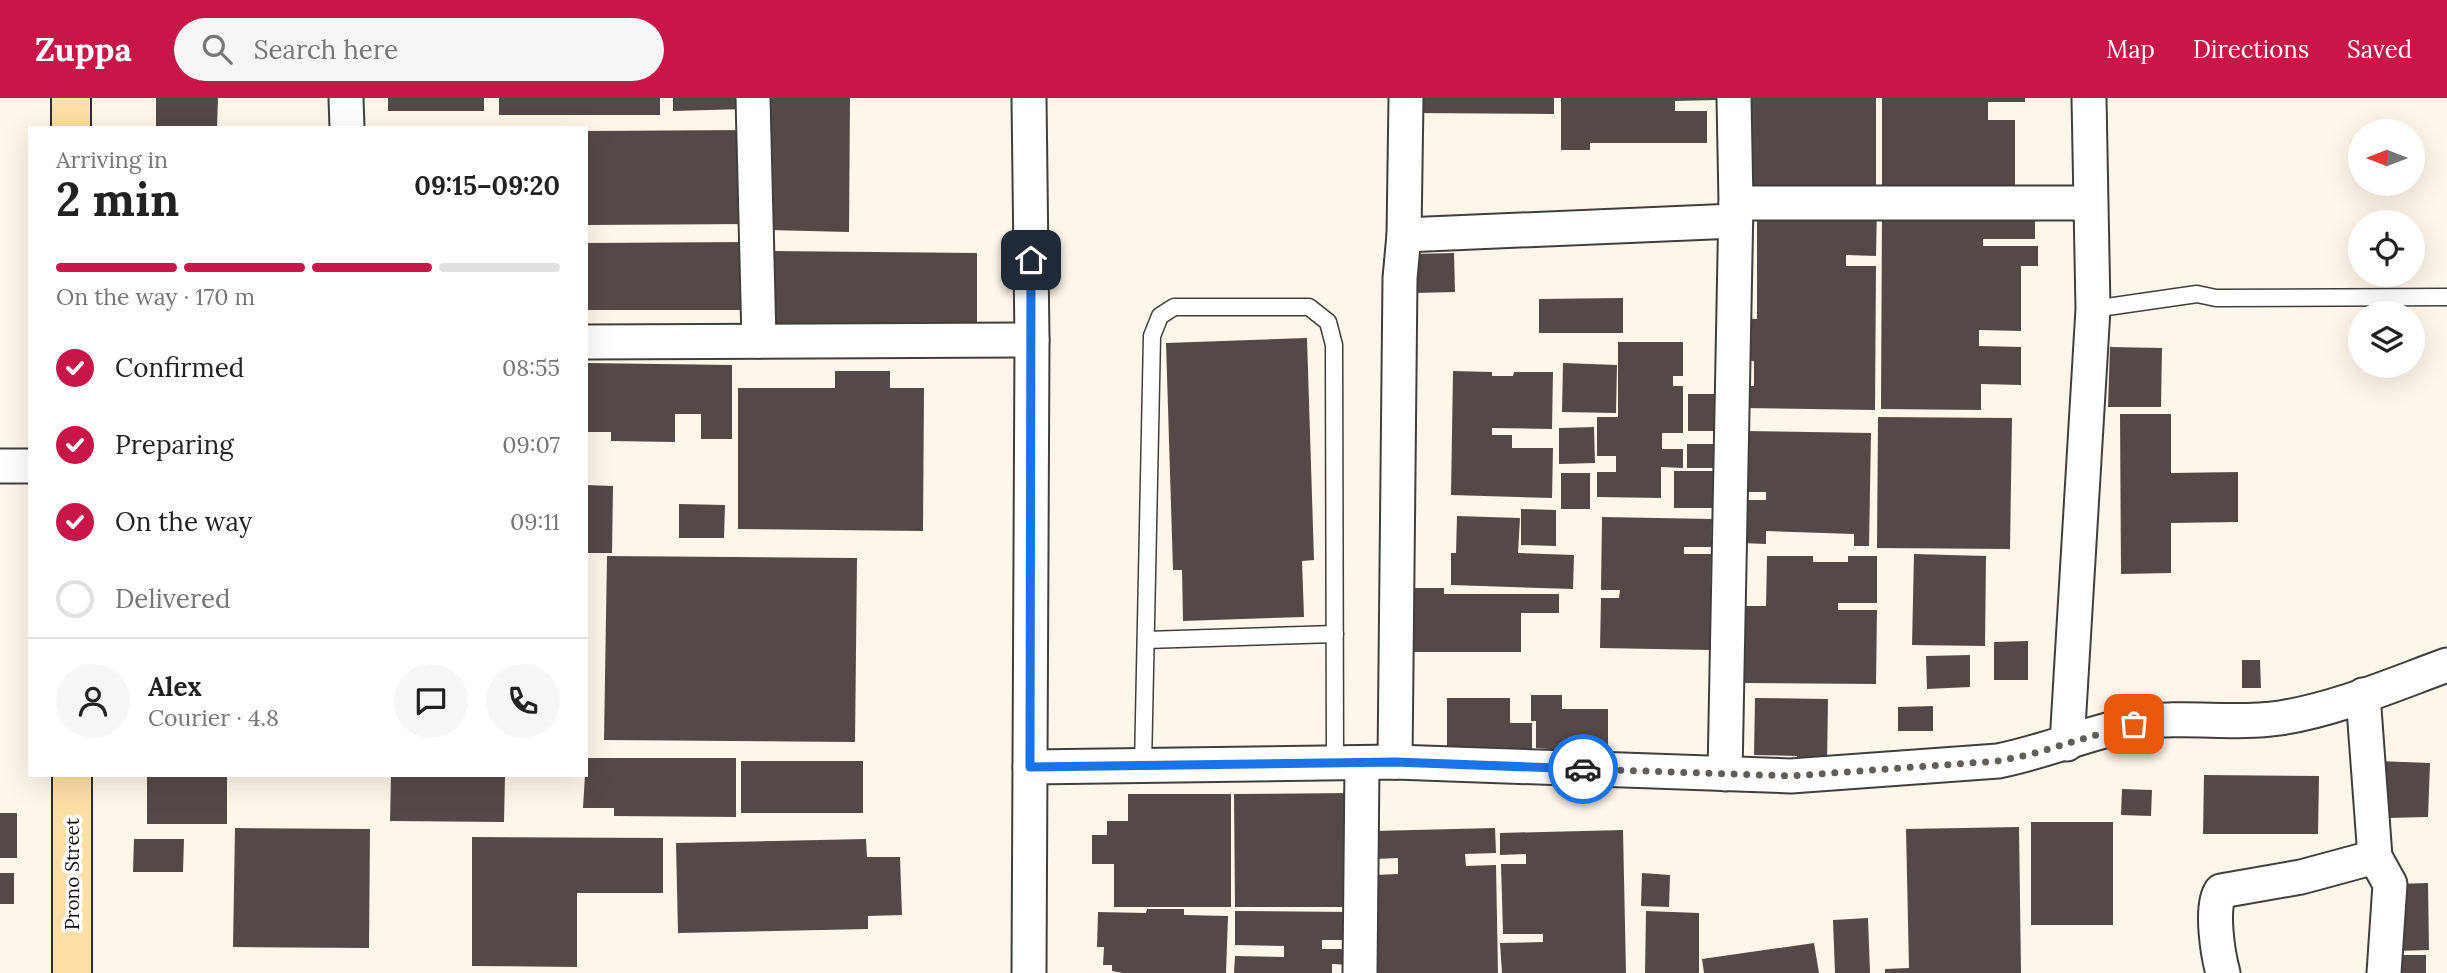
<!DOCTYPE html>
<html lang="en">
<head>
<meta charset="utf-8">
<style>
  :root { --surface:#fff; --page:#f6f6f6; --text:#222; --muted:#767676; --line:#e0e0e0; --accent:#c91649 }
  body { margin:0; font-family:Lora,serif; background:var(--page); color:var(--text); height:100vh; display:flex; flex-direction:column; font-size:26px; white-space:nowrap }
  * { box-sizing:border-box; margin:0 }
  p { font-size:23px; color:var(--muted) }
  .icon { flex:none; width:38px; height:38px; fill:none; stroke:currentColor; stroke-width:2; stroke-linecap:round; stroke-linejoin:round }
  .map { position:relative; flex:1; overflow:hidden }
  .panel { position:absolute; left:28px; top:28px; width:560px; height:651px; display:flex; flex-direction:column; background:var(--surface); border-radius:0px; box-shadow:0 7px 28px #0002 }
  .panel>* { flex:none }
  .needle { width:46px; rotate:270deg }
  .buttons { position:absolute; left:2348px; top:21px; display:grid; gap:14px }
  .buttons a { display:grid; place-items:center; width:77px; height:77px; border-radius:50%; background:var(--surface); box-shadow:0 7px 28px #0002; font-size:35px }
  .pin { position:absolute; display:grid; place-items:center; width:60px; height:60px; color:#fff; margin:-30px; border-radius:14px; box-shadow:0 4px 10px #0006 }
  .courier { position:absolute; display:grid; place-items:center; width:70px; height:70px; margin:-35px; border:5px solid #1a73e8; border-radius:50%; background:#fff; color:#222; box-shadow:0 2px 9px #0007 }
  .head em { font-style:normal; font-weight:700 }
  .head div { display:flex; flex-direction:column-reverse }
  .head { display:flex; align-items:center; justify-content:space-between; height:119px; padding:0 28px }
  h1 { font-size:46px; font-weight:700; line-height:52px }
  .bar { display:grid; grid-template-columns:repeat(4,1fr); gap:10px 7px; align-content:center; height:84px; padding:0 28px }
  .bar i { height:9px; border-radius:5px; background:var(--line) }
  .bar .current { background:var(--accent) }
  .bar p { grid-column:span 4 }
  .line { display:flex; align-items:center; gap:18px; padding:0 28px; border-top:2px solid var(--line) }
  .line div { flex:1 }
  .round { display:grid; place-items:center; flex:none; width:74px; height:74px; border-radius:37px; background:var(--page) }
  ol { padding:0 28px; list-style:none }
  li { display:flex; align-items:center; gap:21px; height:77px }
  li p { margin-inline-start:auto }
  li .icon { padding:7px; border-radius:50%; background:var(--accent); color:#fff; stroke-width:4 }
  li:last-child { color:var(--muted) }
  li i { width:38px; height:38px; border:4px solid var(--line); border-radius:50% }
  header { display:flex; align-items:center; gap:42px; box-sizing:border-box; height:98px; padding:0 35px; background:var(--accent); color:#fff }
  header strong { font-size:33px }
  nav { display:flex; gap:38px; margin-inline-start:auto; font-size:24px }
  .search { width:490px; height:63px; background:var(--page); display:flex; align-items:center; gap:18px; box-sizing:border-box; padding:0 24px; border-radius:38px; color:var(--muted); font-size:26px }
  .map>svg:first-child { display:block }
  .building { fill:#554947 }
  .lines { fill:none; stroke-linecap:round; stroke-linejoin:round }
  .lane-casing { stroke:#3f3f3f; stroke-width:19 }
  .street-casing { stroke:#3f3f3f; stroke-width:37 }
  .secondary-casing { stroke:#2e2e2e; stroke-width:42 }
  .lane { stroke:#fff; stroke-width:16 }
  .street { stroke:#fff; stroke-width:33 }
  .secondary { stroke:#ffdfa5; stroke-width:38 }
  .done { stroke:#615e5a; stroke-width:7; stroke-dasharray:0 12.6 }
  .route { stroke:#1a73e8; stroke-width:9 }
  .labels { text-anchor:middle; stroke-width:7; stroke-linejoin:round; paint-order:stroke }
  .street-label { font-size:19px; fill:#0c0c0c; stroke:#fff }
</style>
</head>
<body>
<header>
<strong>Zuppa</strong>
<div class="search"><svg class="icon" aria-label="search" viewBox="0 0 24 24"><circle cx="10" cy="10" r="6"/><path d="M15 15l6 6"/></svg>Search here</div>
<nav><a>Map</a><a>Directions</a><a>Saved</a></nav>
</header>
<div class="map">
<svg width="2447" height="875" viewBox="0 0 2447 875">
  <rect width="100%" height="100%" fill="#fff6ea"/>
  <!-- building -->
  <g class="building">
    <polygon points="156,0 218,0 217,30 156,30"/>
    <rect x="388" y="0" width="96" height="13"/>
    <rect x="499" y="0" width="161" height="17"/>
    <polygon points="673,0 745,0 745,11 673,13"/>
    <polygon points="769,0 850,0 849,134 768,132"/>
    <polygon points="1413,0 1554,0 1554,16 1413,15"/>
    <polygon points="1561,0 1716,0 1716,2 1675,3 1675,13 1707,13 1707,45 1590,45 1590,52 1561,52"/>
    <rect x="1741" y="0" width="135" height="98"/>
    <polygon points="1882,0 2025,0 2025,4 1988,4 1988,22 2015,22 2015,98 1882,99"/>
    <polygon points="750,32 750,126 586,127 586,33"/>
    <polygon points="1757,108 1877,109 1876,158 1846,157 1846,168 1876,168 1875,312 1742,310 1742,288 1754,288 1754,263 1737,263 1737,220 1757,221"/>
    <polygon points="1882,110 2035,112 2035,141 1983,141 1983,148 2038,148 2038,168 2021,168 2021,233 1979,232 1979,248 2021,249 2021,287 1981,286 1981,312 1881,311"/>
    <polygon points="750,144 750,212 586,212 586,145"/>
    <polygon points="771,153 977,155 977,228 771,227"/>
    <polygon points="1454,155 1455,194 1413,195 1413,156"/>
    <polygon points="1623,200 1623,235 1539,235 1539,201"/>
    <polygon points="1307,240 1314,462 1302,463 1304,519 1183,523 1182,472 1173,472 1166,245"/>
    <polygon points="1618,244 1683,244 1683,278 1673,278 1673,288 1683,288 1683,335 1662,335 1662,351 1683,351 1683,370 1661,369 1661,400 1597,399 1597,374 1616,374 1616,358 1597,358 1597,319 1618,319"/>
    <polygon points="2110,249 2162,250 2161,309 2108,309"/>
    <polygon points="586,265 732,267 732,341 701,341 701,316 675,316 675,344 611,343 611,334 586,334"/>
    <polygon points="1563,265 1617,267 1616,315 1562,314"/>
    <polygon points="835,273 890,273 890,290 924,290 923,433 738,431 738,290 835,290"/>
    <polygon points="1453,273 1492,274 1492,278 1513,278 1514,274 1553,274 1552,331 1492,330 1492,337 1512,337 1512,350 1553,350 1552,400 1451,397"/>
    <rect x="1688" y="296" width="32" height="37"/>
    <polygon points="2120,316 2171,316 2171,375 2238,374 2238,424 2171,425 2171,475 2121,476"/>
    <polygon points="1878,319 2012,320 2010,451 1877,450"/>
    <polygon points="1594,329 1595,365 1559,366 1559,330"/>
    <polygon points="1744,333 1871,335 1869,448 1854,448 1854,436 1766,433 1766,446 1742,445 1743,402 1766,402 1766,394 1742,394"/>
    <polygon points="1687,346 1714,346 1713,370 1687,370"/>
    <rect x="1674" y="373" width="40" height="37"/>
    <rect x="1561" y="375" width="29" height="36"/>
    <polygon points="586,387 613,388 612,455 586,455"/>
    <polygon points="679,406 725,407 724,440 679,440"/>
    <polygon points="1521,411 1556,412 1556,448 1521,447"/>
    <polygon points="1457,418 1520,420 1518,455 1574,457 1573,491 1451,487 1451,455 1456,455"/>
    <polygon points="1602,419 1712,421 1711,449 1684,449 1684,456 1711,456 1710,552 1600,550 1601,500 1619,500 1620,492 1601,492"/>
    <polygon points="1914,456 1986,458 1985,548 1912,547"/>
    <polygon points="607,458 857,460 855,644 604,642"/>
    <polygon points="1767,458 1813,458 1813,464 1848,464 1848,458 1877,458 1877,505 1838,505 1838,512 1877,512 1876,586 1740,585 1740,508 1766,508"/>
    <polygon points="1412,490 1444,490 1444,496 1559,496 1559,515 1521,515 1521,554 1412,554"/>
    <polygon points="2028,543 2028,582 1994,582 1994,544"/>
    <polygon points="1970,557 1970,589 1927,591 1926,558"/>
    <polygon points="2242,562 2260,562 2261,590 2242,590"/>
    <polygon points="1531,597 1562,597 1562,611 1608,611 1608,650 1592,650 1592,654 1536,650 1536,623 1531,623"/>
    <polygon points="1447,600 1510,600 1510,625 1532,625 1532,658 1447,655"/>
    <polygon points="1755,600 1828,601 1827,666 1797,665 1797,658 1754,657"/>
    <polygon points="1933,608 1933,633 1898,633 1898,609"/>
    <polygon points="586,660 736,660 736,719 614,718 614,710 583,710"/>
    <rect x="741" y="663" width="122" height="52"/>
    <polygon points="2377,663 2430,665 2428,719 2387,720"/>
    <rect x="147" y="677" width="80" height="49"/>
    <polygon points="391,677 505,677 504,724 390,723"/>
    <polygon points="2204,677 2319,678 2318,736 2203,736"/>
    <polygon points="2122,691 2152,692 2151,718 2121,717"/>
    <polygon points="1353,695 1354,809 1235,809 1234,696"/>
    <polygon points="1128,696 1231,696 1231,809 1114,809 1114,766 1092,766 1092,737 1107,737 1107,723 1128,723"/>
    <rect x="0" y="715" width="17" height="45"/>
    <rect x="2031" y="724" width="82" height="103"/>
    <polygon points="2019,729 2021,875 1885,875 1885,871 1909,870 1906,731"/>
    <polygon points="235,730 370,731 369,850 233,849"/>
    <polygon points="1495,730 1496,755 1465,756 1466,768 1496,767 1498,875 1377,875 1375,777 1398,776 1398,760 1375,761 1374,733"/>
    <polygon points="1623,732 1626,875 1502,875 1500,845 1543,844 1543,836 1503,836 1501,766 1526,766 1526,756 1500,757 1500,735"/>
    <polygon points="472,739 663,740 663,795 577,795 577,869 472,868"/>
    <polygon points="134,741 184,741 183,774 133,774"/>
    <polygon points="866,741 867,759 900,759 902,817 868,818 868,831 678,835 676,745"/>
    <rect x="0" y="775" width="14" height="31"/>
    <polygon points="1642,775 1670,777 1669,809 1641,808"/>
    <polygon points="2428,785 2429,852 2397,853 2396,786"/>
    <polygon points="1147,811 1184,811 1184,817 1228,818 1226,875 1123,875 1112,873 1112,867 1103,867 1104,849 1097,849 1098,814 1146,815"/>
    <polygon points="1235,813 1351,814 1351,842 1322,842 1322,851 1351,851 1351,867 1332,866 1332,875 1234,875 1235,858 1284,859 1284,848 1235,847"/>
    <polygon points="1646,813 1699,815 1699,875 1645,875"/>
    <polygon points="1868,820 1870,875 1835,875 1833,822"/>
    <polygon points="1814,845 1819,875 1704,875 1702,861"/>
    <rect x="2399" y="857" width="27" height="18"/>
  </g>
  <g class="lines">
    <defs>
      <g id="lane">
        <polyline points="2093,211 2197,196 2216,200 2447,199"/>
        <polyline points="1146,542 1335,536"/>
        <polyline points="1143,668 1152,238 1160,218 1174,209 1309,209 1328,224 1334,247 1335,665"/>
      </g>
      <g id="street">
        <polyline points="346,0 347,30"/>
        <polyline points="753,0 759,243"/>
        <polyline points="1029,0 1032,242 1029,875"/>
        <polyline points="1736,105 2090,105"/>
        <polyline points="1404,137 1735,123"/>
        <polyline points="586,244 1032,242"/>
        <polyline points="0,368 30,368"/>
        <polyline points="2363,597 2375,759 2390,786 2384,875"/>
        <polyline points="2067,646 2093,211 2089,0"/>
        <polyline points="1395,664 1400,180 1404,137 1406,0"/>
        <path d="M1030 669 1395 664 1791 678 1998 663C2045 654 2089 634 2137 625 2184 617 2232 627 2280 620 2337 611 2392 587 2447 567"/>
        <polyline points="1725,676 1736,105 1734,0"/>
        <polyline points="1360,875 1362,665"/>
        <path d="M2223 875C2218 857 2210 808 2221 793L2301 779 2375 759"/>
      </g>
      <g id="secondary">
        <polyline points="71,0 71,30"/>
        <polyline points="72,677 72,875"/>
      </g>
    </defs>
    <!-- lane casing -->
    <use href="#lane" class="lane-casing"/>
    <!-- street casing -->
    <use href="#street" class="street-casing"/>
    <!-- secondary casing -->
    <use href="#secondary" class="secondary-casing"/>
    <!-- lane -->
    <use href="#lane" class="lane"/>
    <!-- street -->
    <use href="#street" class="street"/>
    <!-- secondary -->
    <use href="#secondary" class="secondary"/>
  </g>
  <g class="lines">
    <!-- done -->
    <polyline class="done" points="1583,671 1791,678 1998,663 2028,657 2134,626"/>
    <!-- route -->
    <polyline class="route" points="1031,162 1030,669 1395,664 1583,671"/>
  </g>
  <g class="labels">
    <!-- street labels -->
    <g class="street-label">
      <text transform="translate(72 776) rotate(-90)" y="7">Prono Street</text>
    </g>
  </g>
</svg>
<div class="buttons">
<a><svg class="needle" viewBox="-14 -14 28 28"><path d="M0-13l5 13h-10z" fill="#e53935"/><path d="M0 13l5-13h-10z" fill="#767676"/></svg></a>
<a><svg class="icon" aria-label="locate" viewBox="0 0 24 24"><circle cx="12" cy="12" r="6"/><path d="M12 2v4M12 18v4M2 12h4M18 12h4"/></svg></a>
<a><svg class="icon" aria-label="layers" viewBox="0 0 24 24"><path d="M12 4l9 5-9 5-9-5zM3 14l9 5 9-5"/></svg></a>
</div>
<div class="pin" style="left:2134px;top:626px;background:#ea580c"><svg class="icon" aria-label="bag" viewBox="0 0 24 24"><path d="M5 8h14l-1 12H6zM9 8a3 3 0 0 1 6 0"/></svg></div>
<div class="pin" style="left:1031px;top:162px;background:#1f2937"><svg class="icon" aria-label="home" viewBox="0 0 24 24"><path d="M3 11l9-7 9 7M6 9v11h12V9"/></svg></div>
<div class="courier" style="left:1583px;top:671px"><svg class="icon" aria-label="car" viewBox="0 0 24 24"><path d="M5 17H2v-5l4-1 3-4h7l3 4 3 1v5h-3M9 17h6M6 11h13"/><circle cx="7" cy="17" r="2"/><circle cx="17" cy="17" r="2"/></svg></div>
<section class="panel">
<div class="head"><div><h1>2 min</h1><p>Arriving in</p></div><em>09:15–09:20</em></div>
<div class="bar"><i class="current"></i><i class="current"></i><i class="current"></i><i></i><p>On the way · 170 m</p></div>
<ol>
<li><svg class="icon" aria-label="check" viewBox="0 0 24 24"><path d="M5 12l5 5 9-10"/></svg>Confirmed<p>08:55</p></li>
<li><svg class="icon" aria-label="check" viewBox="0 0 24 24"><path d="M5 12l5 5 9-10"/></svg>Preparing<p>09:07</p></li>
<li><svg class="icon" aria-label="check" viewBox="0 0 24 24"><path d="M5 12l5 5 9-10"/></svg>On the way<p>09:11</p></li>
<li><i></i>Delivered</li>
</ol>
<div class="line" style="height:126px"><a class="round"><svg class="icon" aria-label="person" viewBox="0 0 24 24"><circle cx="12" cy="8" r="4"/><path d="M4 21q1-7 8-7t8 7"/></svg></a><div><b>Alex</b><p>Courier · 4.8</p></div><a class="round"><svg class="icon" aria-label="chat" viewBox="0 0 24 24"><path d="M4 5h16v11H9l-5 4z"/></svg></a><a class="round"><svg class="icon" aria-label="phone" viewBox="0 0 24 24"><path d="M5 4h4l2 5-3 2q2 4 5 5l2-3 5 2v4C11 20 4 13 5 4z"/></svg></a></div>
</section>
</div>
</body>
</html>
